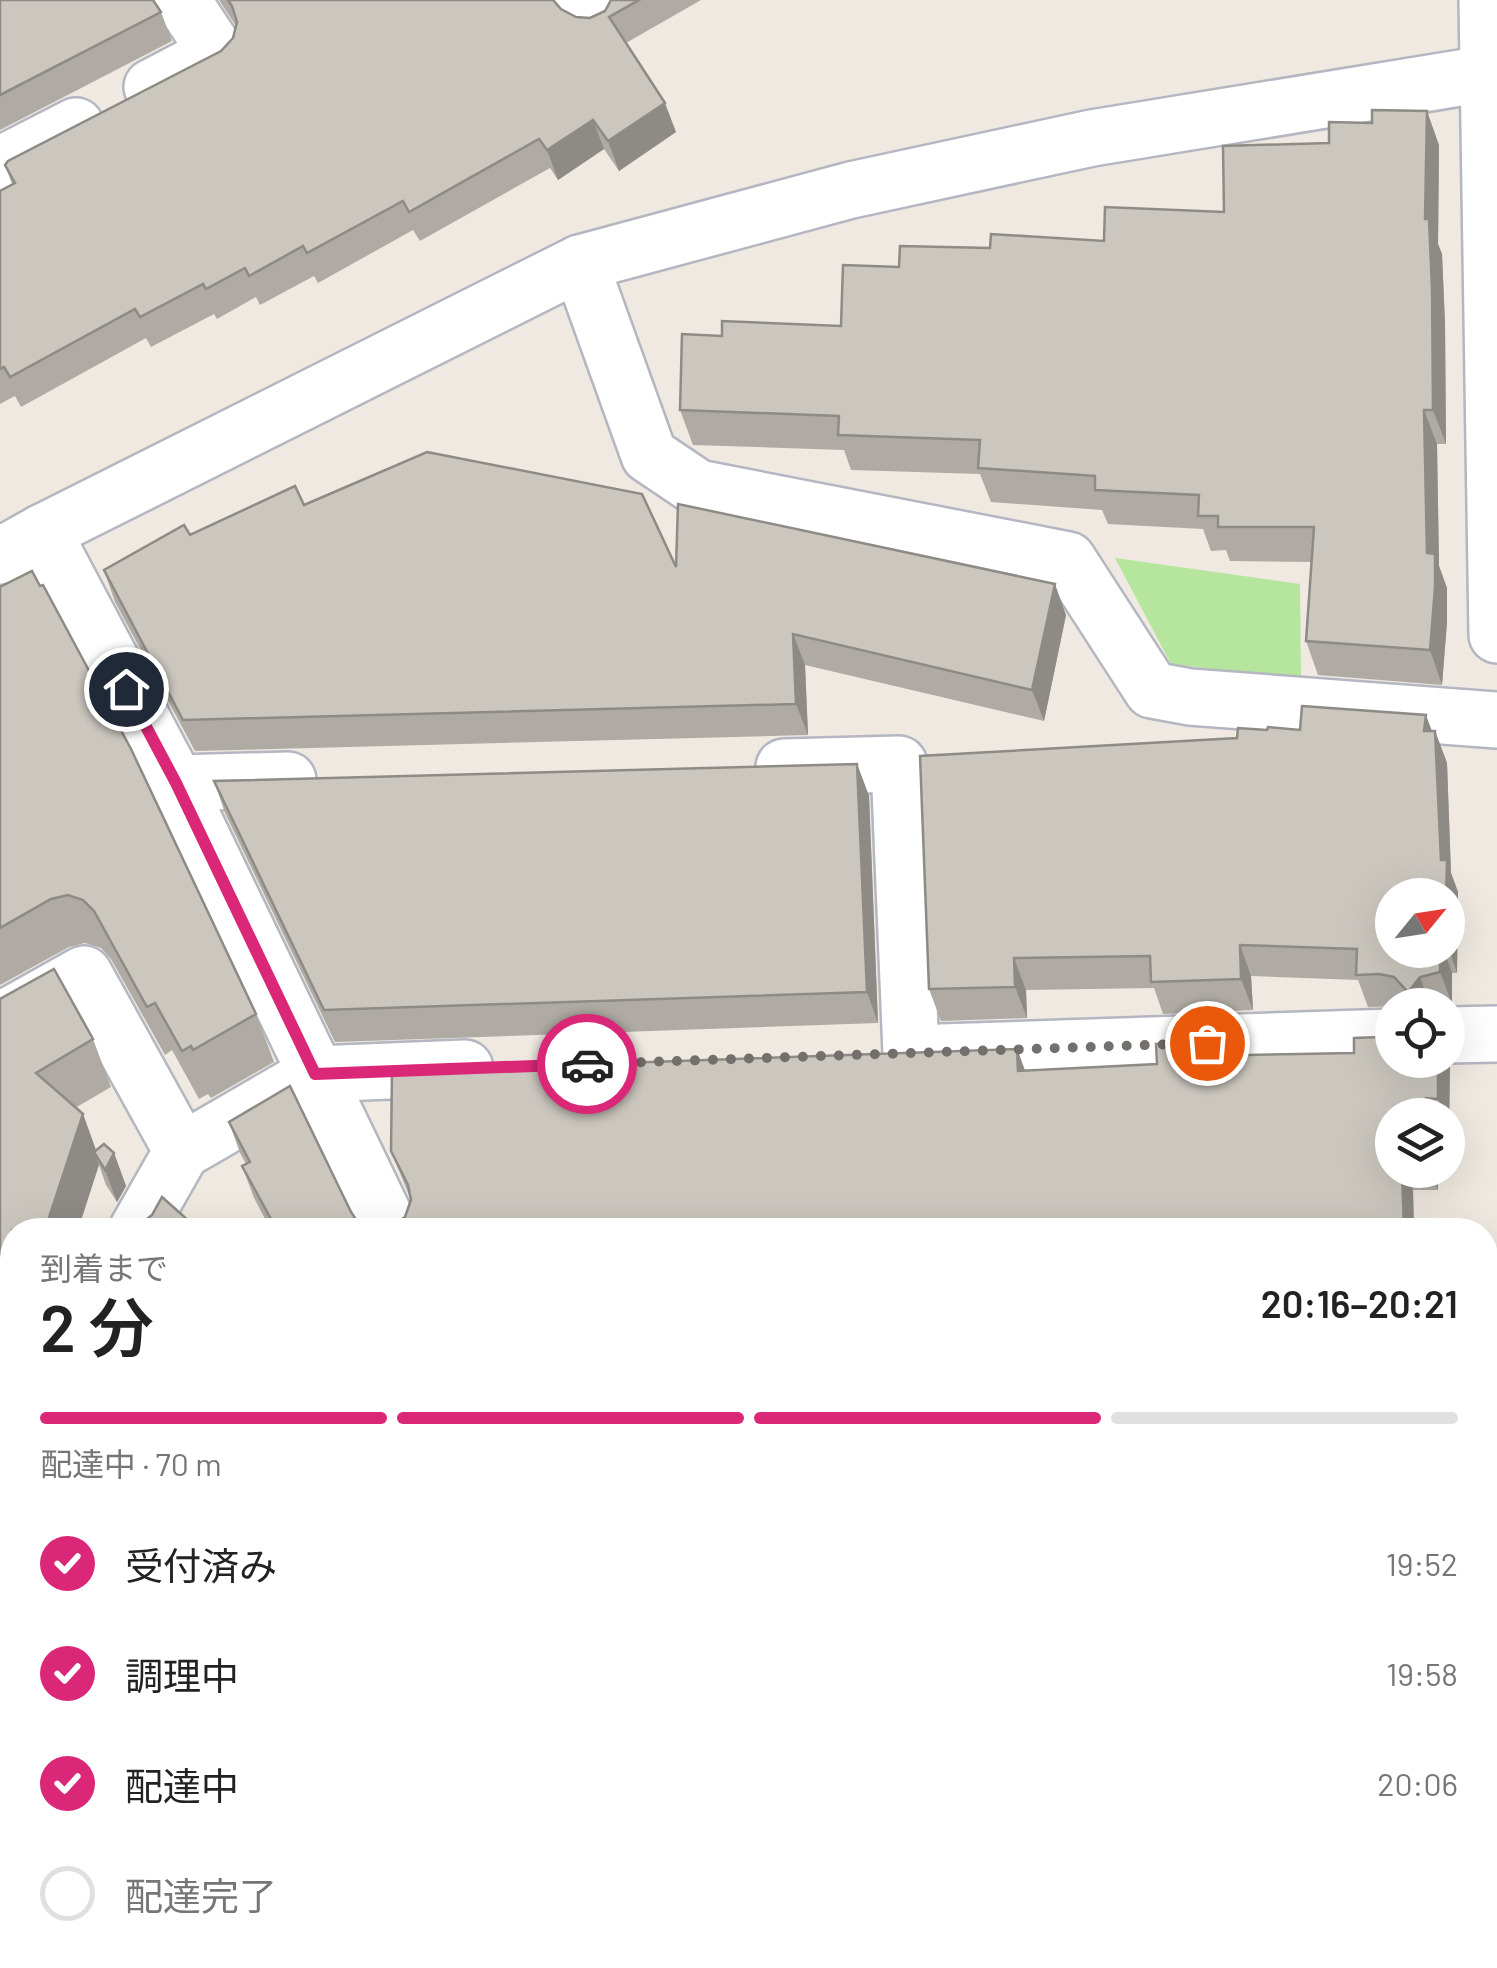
<!DOCTYPE html>
<html lang="ja">
<head>
<meta charset="utf-8">
<style>
  :root { --surface:#fff; --page:#f6f6f6; --text:#222; --muted:#767676; --line:#e0e0e0; --accent:#db2777 }
  body { margin:0; font-family:Barlow,"Noto Sans JP",sans-serif; background:var(--page); color:var(--text); height:100vh; display:flex; flex-direction:column; font-size:38px; white-space:nowrap }
  * { box-sizing:border-box; margin:0 }
  p { font-size:32px; color:var(--muted) }
  .icon { flex:none; width:55px; height:55px; fill:none; stroke:currentColor; stroke-width:2; stroke-linecap:round; stroke-linejoin:round }
  .map { position:relative; flex:1; overflow:hidden }
  .drawer { position:absolute; left:0px; top:1218px; width:1498px; height:752px; display:flex; flex-direction:column; background:var(--surface); border-radius:40px 40px 0 0; box-shadow:0 10px 40px #0002 }
  .drawer>* { flex:none }
  .needle { width:65px; rotate:60deg }
  .controls { position:absolute; left:1375px; top:878px; display:grid; gap:20px }
  .controls a { display:grid; place-items:center; width:90px; height:90px; border-radius:50%; background:var(--surface); box-shadow:0 10px 40px #0002; font-size:50px }
  .pin { position:absolute; display:grid; place-items:center; width:85px; height:85px; color:#fff; margin:-42px; border:5px solid #fff; border-radius:50%; box-shadow:0 2px 10px #0007 }
  .courier { position:absolute; display:grid; place-items:center; width:100px; height:100px; margin:-50px; border:8px solid #db2777; border-radius:50%; background:#fff; color:#222; box-shadow:0 2px 12px #0007 }
  .head em { font-style:normal; font-weight:600 }
  .head div { display:flex; flex-direction:column-reverse }
  .head { display:flex; align-items:center; justify-content:space-between; height:170px; padding:0 40px }
  h1 { font-size:65px; font-weight:600; line-height:75px }
  .bar { display:grid; grid-template-columns:repeat(4,1fr); gap:15px 10px; align-content:center; height:120px; padding:0 40px }
  .bar i { height:12px; border-radius:8px; background:var(--line) }
  .bar .on { background:var(--accent) }
  .bar p { grid-column:span 4 }
  ol { padding:0 40px; list-style:none }
  li { display:flex; align-items:center; gap:30px; height:110px }
  li p { margin-inline-start:auto }
  li .icon { padding:10px; border-radius:50%; background:var(--accent); color:#fff; stroke-width:4 }
  li:last-child { color:var(--muted) }
  li i { width:55px; height:55px; border:5px solid var(--line); border-radius:50% }
  .map>svg:first-child { display:block }
  .green { fill:#b6e59e }
  .lines { fill:none; stroke-linecap:round; stroke-linejoin:round }
  .minor-casing { stroke:#b4b7c1; stroke-width:60 }
  .minor { stroke:#fff; stroke-width:55 }
  .wall { fill:#afaba4; fill-rule:evenodd }
  .shaded-wall { fill:#8e8b86 }
  .building { fill:#cbc7bf; stroke:#8e8b86; stroke-width:2.5 }
  .done { stroke:#726f6d; stroke-width:10; stroke-dasharray:0 18 }
  .route { stroke:#db2777; stroke-width:12 }
</style>
</head>
<body>
<div class="map">
<svg width="1497" height="1968" viewBox="0 0 1497 1968">
  <rect width="100%" height="100%" fill="#efe9e1"/>
  <!-- green -->
  <g class="green">
    <polygon points="1115,558 1300,584 1301,679 1171,664"/>
    <polygon points="1112,1958 1468,1958 1468,1968 1153,1968"/>
  </g>
  <g class="lines">
    <defs>
      <g id="minor">
        <polyline points="579,0 595,17"/>
        <polyline points="1487,0 1497,635"/>
        <polyline points="152,87 217,53 182,0"/>
        <polyline points="0,165 76,126"/>
        <polyline points="580,263 649,455 698,488 1068,560 1152,690 1190,697 1497,720"/>
        <polyline points="43,532 176,783 391,1230"/>
        <polyline points="0,556 43,532 580,263 851,190 1092,138 1497,72"/>
        <polyline points="784,767 899,764 911,1053"/>
        <polyline points="176,783 288,780"/>
        <polyline points="0,1021 84,974 182,1151"/>
        <polyline points="1448,1035 1497,1034"/>
        <polyline points="941,1052 1392,1037"/>
        <polyline points="137,1230 182,1151 315,1074 465,1068"/>
        <polyline points="1485,1382 1497,1382"/>
        <polyline points="0,1484 12,1489"/>
        <polyline points="1485,1678 1497,1676"/>
      </g>
    </defs>
    <!-- minor casing -->
    <use href="#minor" class="minor-casing"/>
    <!-- minor -->
    <use href="#minor" class="minor"/>
  </g>
  <!-- wall -->
  <g class="wall">
    <polygon points="0,0 161,12 172,41 0,130"/>
    <polygon points="219,0 553,0 561,9 576,17 590,18 605,11 611,0 701,0 626,43 676,132 619,171 604,149 558,180 550,168 420,241 413,230 318,283 314,276 260,305 256,297 217,319 214,314 151,347 146,338 21,407 15,396 0,404 0,191 12,184 5,165 221,51 233,38 236,26"/>
    <polygon points="1372,123 1439,145 1438,244 1442,254 1445,324 1446,444 1437,444 1439,566 1447,588 1447,622 1442,685 1318,675 1306,641 1312,562 1230,561 1226,550 1211,551 1203,529 1108,524 1102,510 991,502 980,474 851,470 844,450 693,445 680,410 722,336 841,326 899,267 990,248 1104,241 1224,212 1329,143"/>
    <polygon points="304,505 676,567 1066,615 1044,721 805,665 808,735 195,751 115,602 104,570 190,535"/>
    <polygon points="0,587 256,1014 274,1062 211,1098 208,1094 199,1099 172,1050 165,1055 111,959 101,948 85,943 69,947 0,985"/>
    <path d="M1267 730 1435 731 1447 763 1451 873 1458 892 1457 973H1452V1004L1368 1007 1358 980 1251 976 1253 1010 1163 1014 1154 988 1026 990 1027 1018 941 1021 929 989 1237 738ZM1448 895V950H1392Z"/>
    <polygon points="857,764 869,796 878,1023 335,1042 225,813 214,781"/>
    <polygon points="0,999 93,1039 111,1087 75,1108 83,1114 96,1151 114,1153 126,1186 117,1202 106,1185 99,1165 12,1230 12,1482 7,1481 0,1484"/>
    <polygon points="1017,1049 1025,1071 1157,1064 1249,1055 1448,1060 1448,1058 1450,1066 1449,1130 1448,1130 1448,1115 1392,1115 1392,1170 1438,1170 1438,1190 1413,1190 1414,1230 390,1230 405,1217 411,1200 391,1151"/>
    <polygon points="229,1122 351,1212 363,1230 271,1230 254,1198 242,1166 246,1164 240,1153"/>
    <polygon points="12,1509 12,1949 0,1945 0,1525 3,1524"/>
    <polygon points="44,1958 187,1958 185,1968 72,1968 71,1965"/>
    <polygon points="195,1958 940,1958 937,1968 235,1968"/>
  </g>
  <!-- shaded-wall -->
  <g class="shaded-wall">
    <polygon points="665,103 676,132 619,171 608,141"/>
    <polygon points="1427,111 1439,145 1438,244 1442,254 1445,324 1446,444 1433,410 1425,219"/>
    <polygon points="593,120 604,149 558,180 547,150"/>
    <polygon points="1424,410 1437,444 1439,566 1447,588 1447,622 1442,685 1430,650"/>
    <polygon points="1055,584 1066,615 1044,721 1032,690"/>
    <polygon points="793,634 805,665 808,735 796,704"/>
    <polygon points="1426,715 1436,742 1435,731 1447,763 1451,873 1458,892 1457,973 1448,946 1448,895 1446,895 1441,860 1424,731"/>
    <polygon points="857,764 869,796 878,1023 867,992"/>
    <polygon points="1240,945 1251,976 1253,1010 1241,979"/>
    <polygon points="1440,950 1444,950 1452,973 1452,1004 1440,972"/>
    <polygon points="1014,958 1026,990 1027,1018 1015,987"/>
    <polygon points="1420,977 1430,1005 1413,1005 1408,992"/>
    <polygon points="1017,1049 1029,1081 1018,1071"/>
    <polygon points="1448,1058 1450,1066 1449,1130 1448,1115 1444,1115 1438,1099 1438,1060 1448,1060"/>
    <polygon points="1426,1098 1432,1115 1426,1115"/>
    <polygon points="83,1114 100,1161 94,1152 99,1165 78,1230 45,1230"/>
    <polygon points="114,1153 126,1186 117,1202 105,1170"/>
    <polygon points="1402,1170 1405,1170 1413,1190 1414,1230 1404,1230"/>
    <polygon points="1430,1170 1438,1170 1438,1190"/>
    <polygon points="166,1958 187,1958 185,1968 169,1968"/>
    <polygon points="910,1958 940,1958 937,1968 908,1968"/>
  </g>
  <!-- building -->
  <g class="building">
    <polygon points="0,0 153,0 161,12 0,95"/>
    <polygon points="228,0 553,0 561,9 576,17 590,18 605,11 611,0 639,0 609,17 665,103 608,141 593,120 547,150 539,139 409,212 403,201 307,253 303,246 249,276 245,268 206,289 203,284 140,317 135,309 10,377 4,367 0,369 0,191 15,183 5,165 8,161 221,51 233,38 237,22 232,6"/>
    <polygon points="1372,110 1427,111 1425,219 1429,219 1432,289 1433,410 1424,410 1427,553 1435,554 1435,587 1430,650 1306,641 1314,527 1218,527 1218,516 1198,516 1199,495 1095,490 1095,476 978,468 980,440 838,435 839,416 680,410 682,334 722,336 722,321 841,326 843,265 899,267 900,246 990,248 991,234 1104,241 1105,207 1224,212 1223,146 1329,143 1329,122 1372,123"/>
    <polygon points="427,452 642,494 676,567 678,504 1055,584 1032,690 793,634 796,704 183,720 104,570 184,525 190,535 295,486 304,505"/>
    <polygon points="32,571 40,586 43,585 131,749 256,1014 193,1050 191,1046 182,1051 155,1003 147,1007 94,911 83,900 68,895 51,899 0,928 0,587"/>
    <polygon points="1302,706 1426,715 1424,731 1435,731 1441,860 1447,860 1446,895 1392,895 1392,950 1440,950 1440,972 1420,977 1408,992 1394,977 1379,974 1356,975 1357,949 1240,945 1241,979 1151,982 1150,956 1014,958 1015,987 929,989 920,756 1237,738 1238,728 1267,730 1268,727 1300,730"/>
    <polygon points="857,764 867,992 324,1010 214,781"/>
    <polygon points="54,969 93,1039 36,1073 83,1114 45,1230 12,1230 12,1440 5,1435 0,1435 0,999"/>
    <polygon points="1392,1033 1392,1060 1438,1060 1438,1099 1426,1098 1426,1115 1392,1115 1392,1170 1402,1170 1404,1230 390,1230 390,1227 405,1217 411,1200 408,1185 391,1151 392,1071 1017,1049 1018,1071 1157,1064 1156,1044 1244,1041 1245,1055 1354,1053 1354,1038 1382,1037"/>
    <polygon points="290,1086 351,1212 363,1230 277,1230 242,1166 250,1162 229,1122"/>
    <polygon points="104,1144 114,1153 105,1170 94,1152"/>
    <polygon points="162,1197 199,1230 141,1230 138,1226 152,1215"/>
    <polygon points="12,1509 12,1906 0,1902 0,1525 3,1524"/>
    <polygon points="360,1958 910,1958 908,1968 400,1968"/>
  </g>
  <g class="lines">
    <!-- done -->
    <polyline class="done" points="587,1064 1207,1043"/>
    <!-- route -->
    <polyline class="route" points="126,689 176,783 315,1074 587,1064"/>
  </g>
</svg>
<div class="controls">
<a><svg class="needle" viewBox="-14 -14 28 28"><path d="M0-13l5 13h-10z" fill="#e53935"/><path d="M0 13l5-13h-10z" fill="#767676"/></svg></a>
<a><svg class="icon" aria-label="locate" viewBox="0 0 24 24"><circle cx="12" cy="12" r="6"/><path d="M12 2v4M12 18v4M2 12h4M18 12h4"/></svg></a>
<a><svg class="icon" aria-label="layers" viewBox="0 0 24 24"><path d="M12 4l9 5-9 5-9-5zM3 14l9 5 9-5"/></svg></a>
</div>
<div class="pin" style="left:1207px;top:1043px;background:#ea580c"><svg class="icon" aria-label="bag" viewBox="0 0 24 24"><path d="M5 8h14l-1 12H6zM9 8a3 3 0 0 1 6 0"/></svg></div>
<div class="pin" style="left:126px;top:689px;background:#1f2937"><svg class="icon" aria-label="home" viewBox="0 0 24 24"><path d="M3 11l9-7 9 7M6 9v11h12V9"/></svg></div>
<div class="courier" style="left:587px;top:1064px"><svg class="icon" aria-label="car" viewBox="0 0 24 24"><path d="M5 17H2v-5l4-1 3-4h7l3 4 3 1v5h-3M9 17h6M6 11h13"/><circle cx="7" cy="17" r="2"/><circle cx="17" cy="17" r="2"/></svg></div>
<section class="drawer">
<div class="head"><div><h1>2 分</h1><p>到着まで</p></div><em>20:16–20:21</em></div>
<div class="bar"><i class="on"></i><i class="on"></i><i class="on"></i><i></i><p>配達中 · 70 m</p></div>
<ol>
<li><svg class="icon" aria-label="check" viewBox="0 0 24 24"><path d="M5 12l5 5 9-10"/></svg>受付済み<p>19:52</p></li>
<li><svg class="icon" aria-label="check" viewBox="0 0 24 24"><path d="M5 12l5 5 9-10"/></svg>調理中<p>19:58</p></li>
<li><svg class="icon" aria-label="check" viewBox="0 0 24 24"><path d="M5 12l5 5 9-10"/></svg>配達中<p>20:06</p></li>
<li><i></i>配達完了</li>
</ol>
</section>
</div>
</body>
</html>
